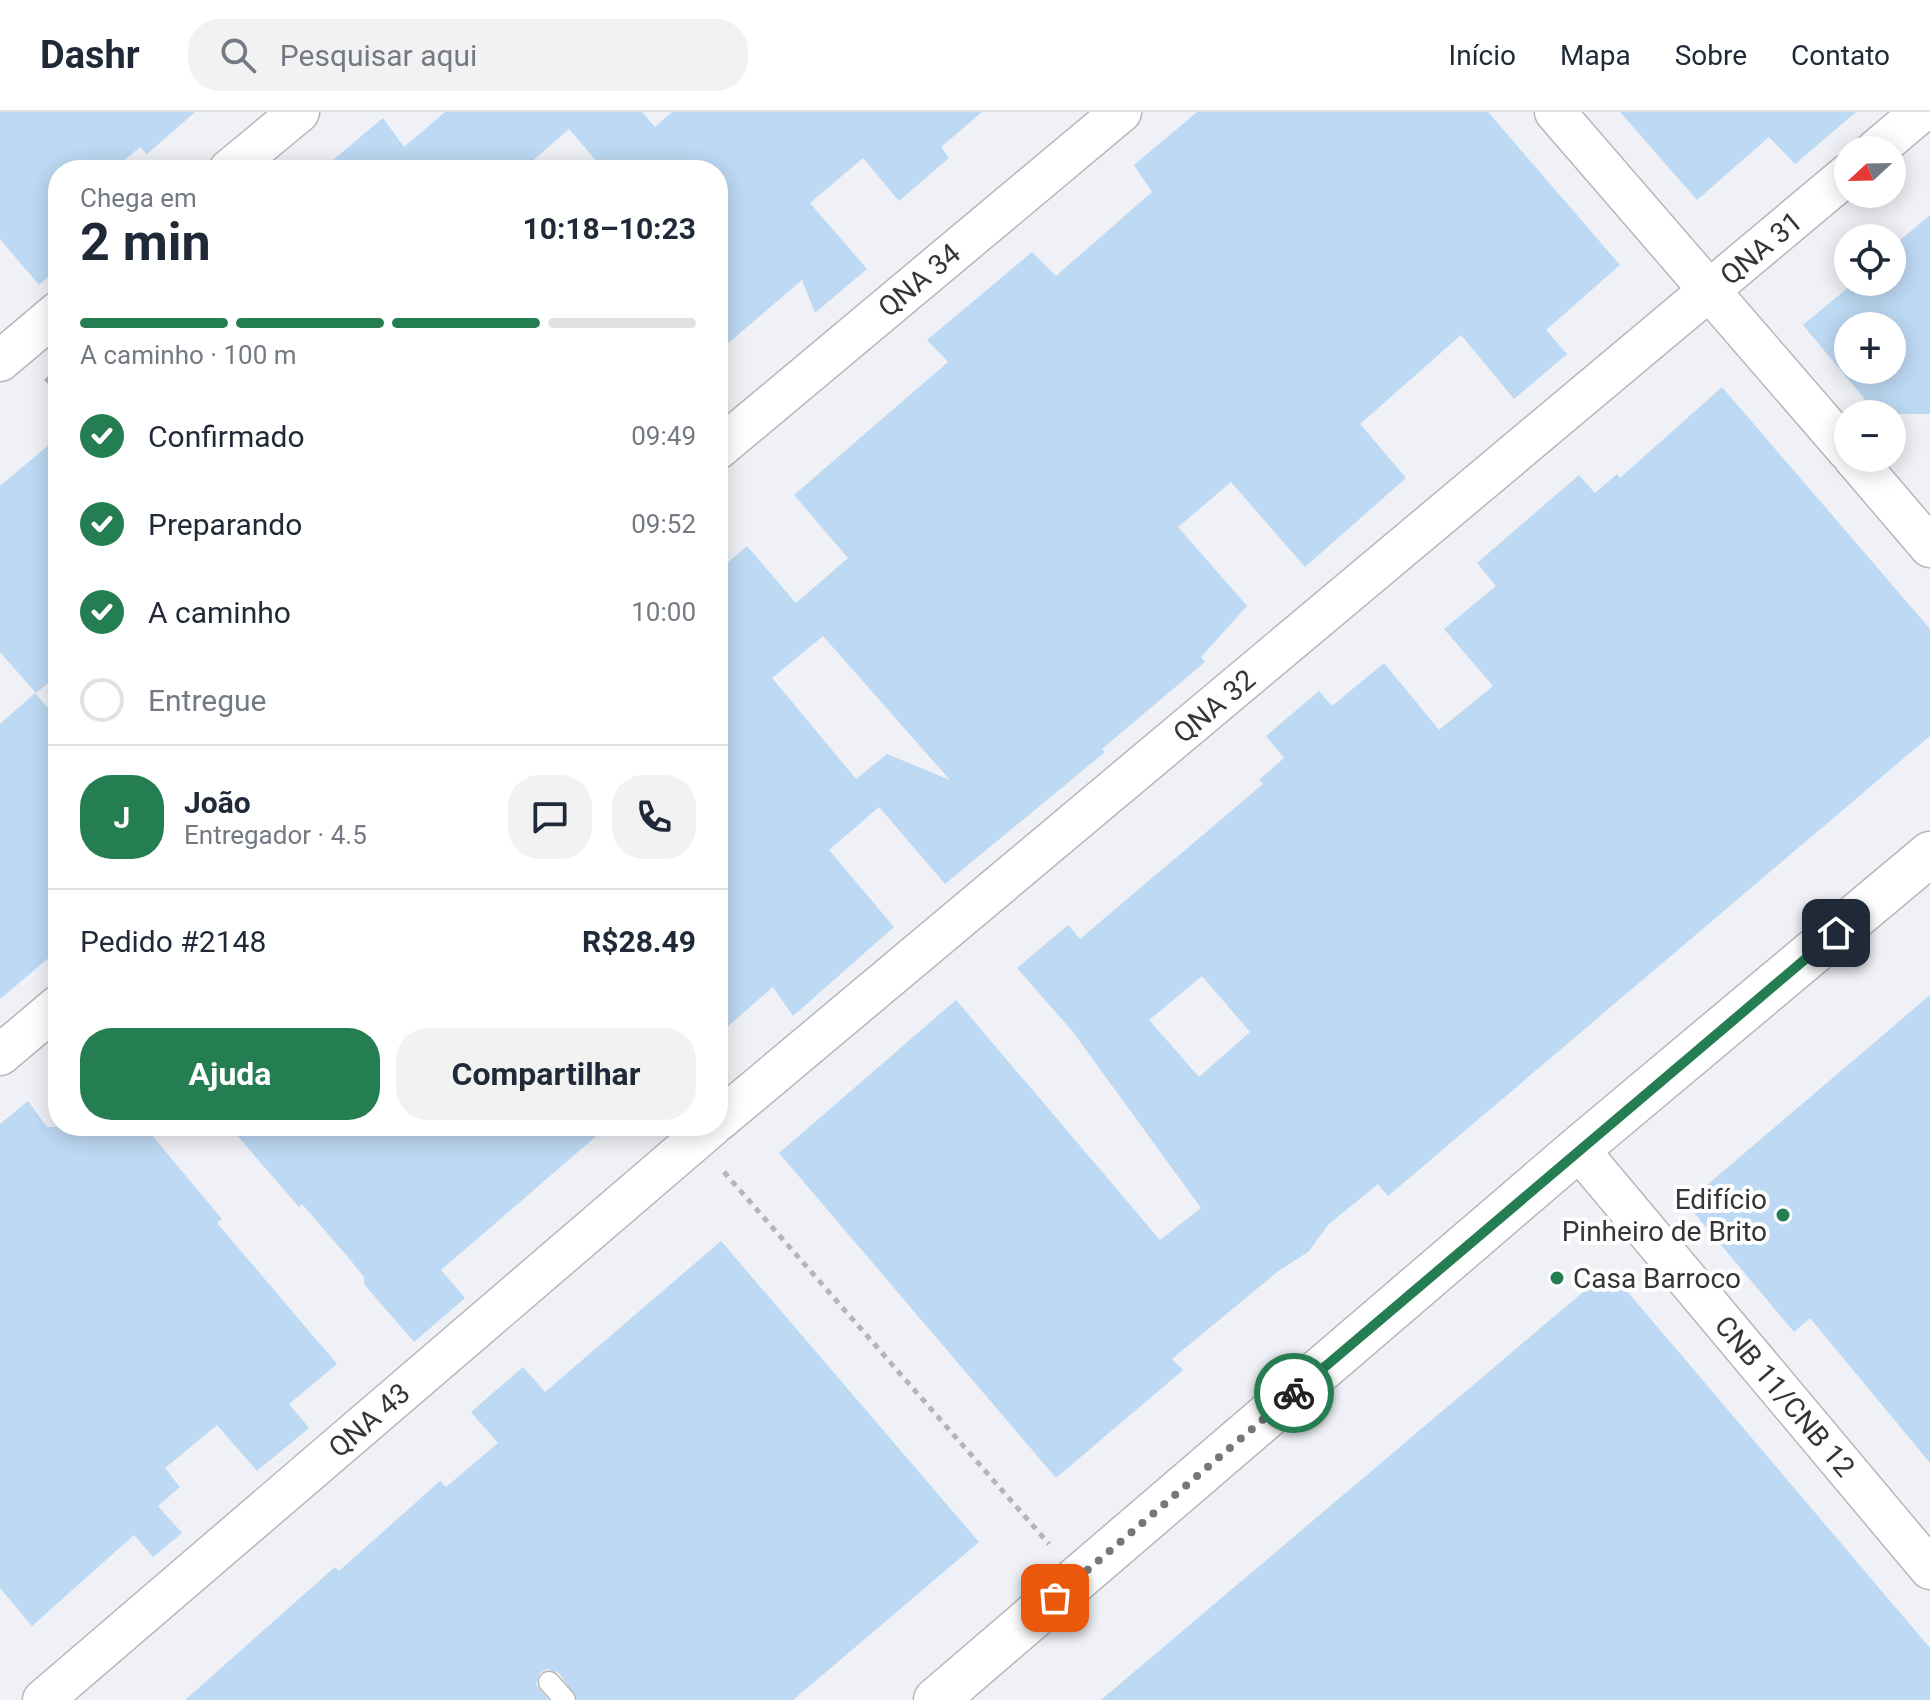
<!DOCTYPE html>
<html lang="pt">
<head>
<meta charset="utf-8">
<style>
  :root { --surface:#fff; --page:#f2f2f3; --text:#1f2937; --muted:#747a83; --line:#e0e1e3; --accent:#257d52 }
  body { margin:0; font-family:Roboto,sans-serif; background:var(--page); color:var(--text); height:100vh; display:flex; flex-direction:column; font-size:30px; white-space:nowrap }
  * { box-sizing:border-box; margin:0 }
  p { font-size:26px; color:var(--muted) }
  .icon { flex:none; width:44px; height:44px; fill:none; stroke:currentColor; stroke-width:2; stroke-linecap:round; stroke-linejoin:round }
  .map { position:relative; flex:1; overflow:hidden }
  .drawer { position:absolute; left:48px; top:48px; width:680px; height:976px; display:flex; flex-direction:column; background:var(--surface); border-radius:32px; box-shadow:0 4px 20px #0003 }
  .drawer>* { flex:none }
  .needle { width:52px; rotate:248deg }
  .buttons { position:absolute; left:1834px; top:24px; display:grid; gap:16px }
  .buttons a { display:grid; place-items:center; width:72px; height:72px; border-radius:50%; background:var(--surface); box-shadow:0 4px 20px #0003; font-size:40px }
  .pin { position:absolute; display:grid; place-items:center; width:68px; height:68px; color:#fff; margin:-34px; border-radius:16px; box-shadow:0 4px 12px #0006 }
  .courier { position:absolute; display:grid; place-items:center; width:80px; height:80px; margin:-40px; border:6px solid #257d52; border-radius:50%; background:#fff; color:#222; box-shadow:0 2px 10px #0007 }
  .overview em { font-style:normal; font-weight:700 }
  .overview div { display:flex; flex-direction:column-reverse }
  .overview { display:flex; align-items:center; justify-content:space-between; height:136px; padding:0 32px }
  h1 { font-size:52px; font-weight:700; line-height:60px }
  .bar { display:grid; grid-template-columns:repeat(4,1fr); gap:12px 8px; align-content:center; height:96px; padding:0 32px }
  .bar i { height:10px; border-radius:6px; background:var(--line) }
  .bar .selected { background:var(--accent) }
  .bar p { grid-column:span 4 }
  .line { display:flex; align-items:center; gap:20px; padding:0 32px; border-top:2px solid var(--line) }
  .line div { flex:1 }
  .round { display:grid; place-items:center; flex:none; width:84px; height:84px; border-radius:32px; background:var(--page) }
  ol { padding:0 32px; list-style:none }
  li { display:flex; align-items:center; gap:24px; height:88px }
  li p { margin-inline-start:auto }
  li .icon { padding:8px; border-radius:50%; background:var(--accent); color:#fff; stroke-width:4 }
  li:last-child { color:var(--muted) }
  li i { width:44px; height:44px; border:4px solid var(--line); border-radius:50% }
  .action { display:flex; gap:16px; margin-top:auto; padding:16px 32px }
  .action a { flex:1; height:92px; border-radius:32px; background:var(--accent); color:#fff; font-size:32px; font-weight:700; line-height:92px; text-align:center }
  .action a+a { background:var(--page); color:var(--text) }
  header { display:flex; align-items:center; gap:48px; box-sizing:border-box; height:112px; padding:0 40px; background:var(--surface); border-bottom:2px solid var(--line) }
  header strong { font-size:38px }
  nav { display:flex; gap:44px; margin-inline-start:auto; font-size:28px }
  .search { width:560px; height:72px; background:var(--page); display:flex; align-items:center; gap:20px; box-sizing:border-box; padding:0 28px; border-radius:32px; color:var(--muted); font-size:30px }
  .map>svg:first-child { display:block }
  .building { fill:#bdd9f3; fill-rule:evenodd }
  .lines { fill:none; stroke-linecap:round; stroke-linejoin:round }
  .lane-casing { stroke:#b5b7bb; stroke-width:23 }
  .street-casing { stroke:#b5b7bb; stroke-width:43 }
  .secondary-casing { stroke:#b5b7bb; stroke-width:47 }
  .path { stroke:#b4b5b9; stroke-width:5; stroke-dasharray:6 6; stroke-linecap:butt }
  .lane { stroke:#fff; stroke-width:20 }
  .street { stroke:#fff; stroke-width:40 }
  .secondary { stroke:#fff; stroke-width:44 }
  .done { stroke:#76777a; stroke-width:8; stroke-dasharray:0 14.4 }
  .route { stroke:#257d52; stroke-width:10 }
  .poi-dot { fill:#257d52; stroke:#fefefe; stroke-width:3 }
  .labels { text-anchor:middle; stroke-width:8; stroke-linejoin:round; paint-order:stroke }
  .street-label { font-size:28px; fill:#353537; stroke:#fefefe }
  .poi-label { font-size:28px; fill:#353537; stroke:#fefefe; text-anchor:end }
</style>
</head>
<body>
<header>
<strong>Dashr</strong>
<div class="search"><svg class="icon" aria-label="search" viewBox="0 0 24 24"><circle cx="10" cy="10" r="6"/><path d="M15 15l6 6"/></svg>Pesquisar aqui</div>
<nav><a>Início</a><a>Mapa</a><a>Sobre</a><a>Contato</a></nav>
</header>
<div class="map">
<svg width="1930" height="1588" viewBox="0 0 1930 1588">
  <rect width="100%" height="100%" fill="#eff1f6"/>
  <!-- building -->
  <g class="building">
    <polygon points="0,0 195,0 147,42 140,35 113,58 58,58 58,156 39,173 0,127"/>
    <polygon points="445,0 642,0 655,15 672,0 982,0 941,35 949,46 899,89 863,46 810,91 867,157 815,201 802,168 718,240 718,58 604,58 569,17 522,58 321,58 383,6 404,35"/>
    <path d="M1197 0H1488L1620 153 1546 218 1567 242 1514 287 1461 223 1360 312 1406 366 1305 455 1231 370 1178 415 1247 494 1201 545 1205 550 1102 637 1105 640 945 772 879 695 829 738 894 815 793 904 773 875 718 923V459L747 434 796 491 848 446 794 383 948 250 927 228 1032 140 1056 164 1152 80 1134 53ZM823 524 860 566 950 668 887 642 856 667 772 566Z"/>
    <polygon points="1620,0 1856,0 1795,52 1769,25 1697,88"/>
    <path d="M1930 103V302H1877L1803 213 1855 170H1892V135ZM1848 214H1892V258H1848Z"/>
    <path d="M1722 275 1930 517V624L1388 1084 1378 1072 1329 1112 1308 1140 1277 1160 1172 1247 1183 1258 1056 1366 779 1041 956 888 1160 1128 1201 1096 1073 920 1017 856 1068 813 1080 827 1263 672 1259 668 1284 646 1266 624 1319 579 1332 594 1384 551 1439 618 1493 574 1444 517 1496 474 1477 451 1579 363 1595 381 1617 362 1620 366ZM1202 864 1250 920 1199 965 1149 908Z"/>
    <polygon points="58,325 58,563 36,581 0,540 0,374"/>
    <polygon points="35,581 58,608 58,838 0,887 0,612"/>
    <polygon points="1930,883 1930,1351 1810,1206 1794,1220 1686,1091"/>
    <polygon points="28,989 47,1015 144,1014 222,1107 217,1111 337,1252 289,1292 309,1316 257,1359 217,1313 165,1356 180,1375 158,1394 182,1421 153,1445 134,1423 32,1514 0,1476 0,1012"/>
    <polygon points="229,1014 608,1014 441,1158 465,1186 414,1230 364,1172 364,1165 347,1144 302,1092 299,1095"/>
    <polygon points="721,1129 979,1430 793,1588 578,1588 559,1561 547,1557 540,1561 536,1572 548,1588 185,1588 335,1455 339,1459 440,1369 446,1375 498,1331 471,1300 523,1255 545,1280"/>
    <polygon points="1609,1158 1930,1536 1930,1588 1101,1588"/>
  </g>
  <g class="lines">
    <defs>
      <polyline id="lane" points="549,1570 565,1588"/>
      <g id="street">
        <polyline points="1555,0 1848,339"/>
        <polyline points="1876,38 1921,0"/>
        <polyline points="229,58 299,0"/>
        <polyline points="0,249 58,200"/>
        <polyline points="718,337 1121,0"/>
        <polyline points="1854,346 1930,435"/>
        <polyline points="0,943 58,894"/>
        <polyline points="718,1009 1848,62"/>
        <polyline points="1578,1037 1930,1457"/>
        <polyline points="43,1588 712,1014"/>
      </g>
      <polyline id="secondary" points="936,1588 1578,1037 1930,742"/>
    </defs>
    <!-- lane casing -->
    <use href="#lane" class="lane-casing"/>
    <!-- street casing -->
    <use href="#street" class="street-casing"/>
    <!-- secondary casing -->
    <use href="#secondary" class="secondary-casing"/>
    <!-- path -->
    <g class="path">
      <polyline points="46,266 58,280"/>
      <polyline points="724,1060 1049,1432"/>
    </g>
    <!-- lane -->
    <use href="#lane" class="lane"/>
    <!-- street -->
    <use href="#street" class="street"/>
    <!-- secondary -->
    <use href="#secondary" class="secondary"/>
  </g>
  <g class="lines">
    <!-- done -->
    <polyline class="done" points="1055,1486 1294,1281"/>
    <!-- route -->
    <polyline class="route" points="1294,1281 1836,821"/>
  </g>
  <!-- markers -->
  <g class="poi-dot">
    <circle cx="1783" cy="1103" r="8"/>
    <circle cx="1557" cy="1166" r="8"/>
  </g>
  <g class="labels">
    <!-- street labels -->
    <g class="street-label">
      <text transform="translate(1761 136) rotate(-40)" y="10">QNA 31</text>
      <text transform="translate(919 168) rotate(-40)" y="10">QNA 34</text>
      <text transform="translate(1214 594) rotate(-40)" y="10">QNA 32</text>
      <text transform="translate(1785 1284) rotate(50)" y="10">CNB 11/CNB 12</text>
      <text transform="translate(369 1308) rotate(-41)" y="10">QNA 43</text>
    </g>
    <!-- poi labels -->
    <g class="poi-label">
      <text x="1767" y="1097">Edifício<tspan x="1767" dy="32">Pinheiro de Brito</tspan></text>
      <text x="1573" y="1176" text-anchor="start">Casa Barroco</text>
    </g>
  </g>
</svg>
<div class="buttons">
<a><svg class="needle" viewBox="-14 -14 28 28"><path d="M0-13l5 13h-10z" fill="#e53935"/><path d="M0 13l5-13h-10z" fill="#747a83"/></svg></a>
<a><svg class="icon" aria-label="locate" viewBox="0 0 24 24"><circle cx="12" cy="12" r="6"/><path d="M12 2v4M12 18v4M2 12h4M18 12h4"/></svg></a>
<a>+</a>
<a>−</a>
</div>
<div class="pin" style="left:1055px;top:1486px;background:#ea580c"><svg class="icon" aria-label="bag" viewBox="0 0 24 24"><path d="M5 8h14l-1 12H6zM9 8a3 3 0 0 1 6 0"/></svg></div>
<div class="pin" style="left:1836px;top:821px;background:#1f2937"><svg class="icon" aria-label="home" viewBox="0 0 24 24"><path d="M3 11l9-7 9 7M6 9v11h12V9"/></svg></div>
<div class="courier" style="left:1294px;top:1281px"><svg class="icon" aria-label="bike" viewBox="0 0 24 24"><circle cx="6" cy="16" r="4"/><circle cx="18" cy="16" r="4"/><path d="M6 16l4-8h5l3 8M10 8l3 8H6M13 5h3"/></svg></div>
<section class="drawer">
<div class="overview"><div><h1>2 min</h1><p>Chega em</p></div><em>10:18–10:23</em></div>
<div class="bar"><i class="selected"></i><i class="selected"></i><i class="selected"></i><i></i><p>A caminho · 100 m</p></div>
<ol>
<li><svg class="icon" aria-label="check" viewBox="0 0 24 24"><path d="M5 12l5 5 9-10"/></svg>Confirmado<p>09:49</p></li>
<li><svg class="icon" aria-label="check" viewBox="0 0 24 24"><path d="M5 12l5 5 9-10"/></svg>Preparando<p>09:52</p></li>
<li><svg class="icon" aria-label="check" viewBox="0 0 24 24"><path d="M5 12l5 5 9-10"/></svg>A caminho<p>10:00</p></li>
<li><i></i>Entregue</li>
</ol>
<div class="line" style="height:144px"><b class="round" style="background:var(--accent);color:#fff">J</b><div><b>João</b><p>Entregador · 4.5</p></div><a class="round"><svg class="icon" aria-label="chat" viewBox="0 0 24 24"><path d="M4 5h16v11H9l-5 4z"/></svg></a><a class="round"><svg class="icon" aria-label="phone" viewBox="0 0 24 24"><path d="M5 4h4l2 5-3 2q2 4 5 5l2-3 5 2v4C11 20 4 13 5 4z"/></svg></a></div>
<div class="line" style="height:104px"><div>Pedido #2148</div><b>R$28.49</b></div>
<div class="action"><a>Ajuda</a><a>Compartilhar</a></div>
</section>
</div>
</body>
</html>
